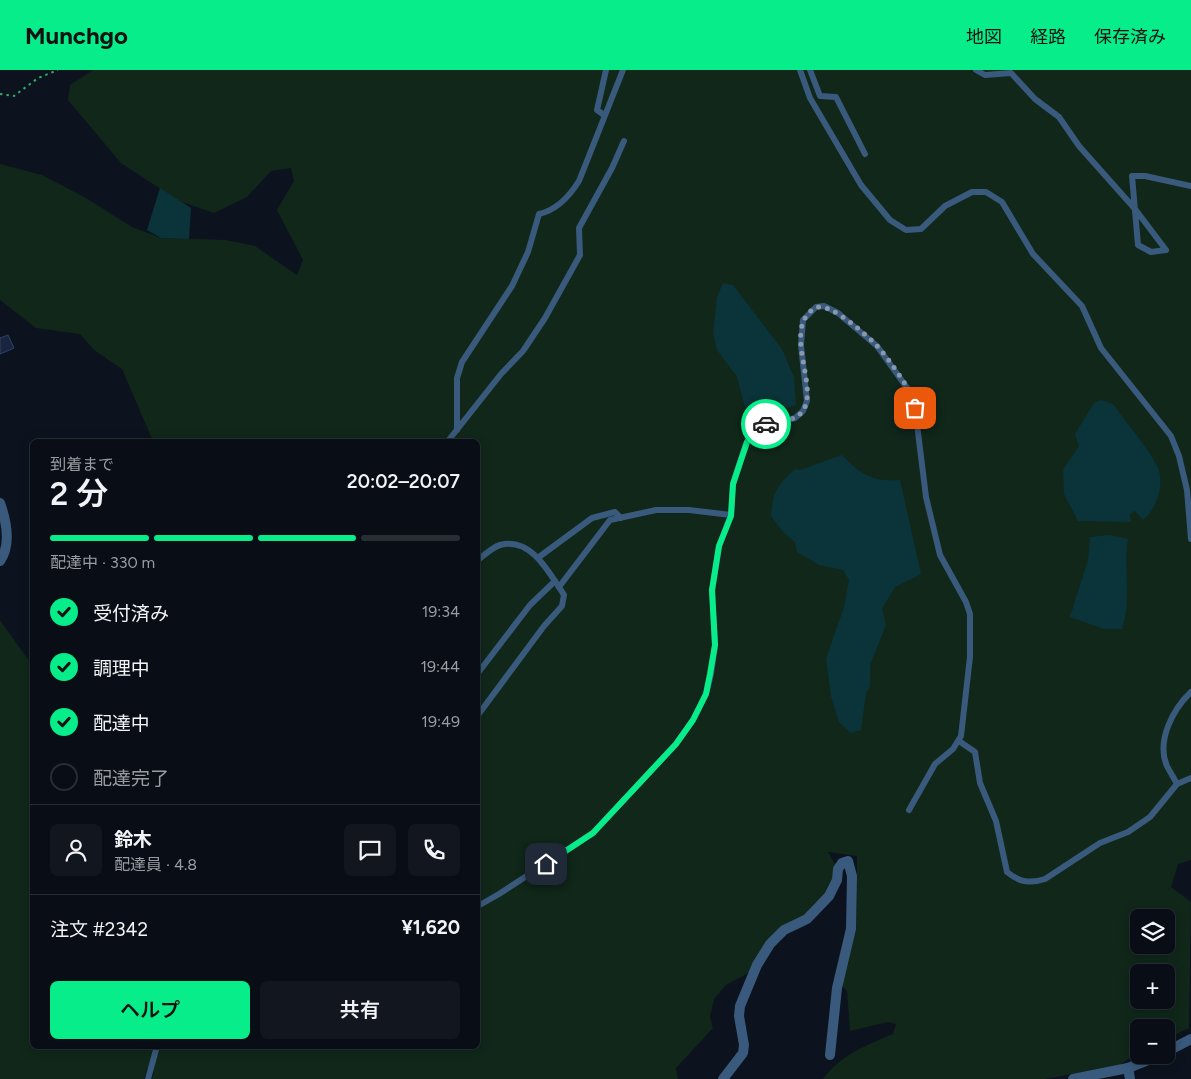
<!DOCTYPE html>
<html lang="ja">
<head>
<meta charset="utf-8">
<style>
  :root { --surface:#090e16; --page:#12171f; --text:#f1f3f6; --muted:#999ca1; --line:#292e35; --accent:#07ed8a }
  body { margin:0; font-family:Figtree,"Noto Sans JP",sans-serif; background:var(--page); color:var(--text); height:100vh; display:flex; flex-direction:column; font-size:19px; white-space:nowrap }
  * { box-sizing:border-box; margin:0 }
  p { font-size:16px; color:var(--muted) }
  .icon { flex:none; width:28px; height:28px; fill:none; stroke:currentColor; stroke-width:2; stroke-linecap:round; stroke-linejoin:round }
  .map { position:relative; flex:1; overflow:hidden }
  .details { position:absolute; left:30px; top:369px; width:450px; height:610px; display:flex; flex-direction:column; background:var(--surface); border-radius:8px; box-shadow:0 2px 12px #0003,0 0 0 1px var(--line) }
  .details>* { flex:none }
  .buttons { position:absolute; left:1130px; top:839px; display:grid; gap:10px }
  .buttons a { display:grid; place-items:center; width:45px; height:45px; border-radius:8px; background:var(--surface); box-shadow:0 2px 12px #0003,0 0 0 1px var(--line); font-size:25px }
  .pin { position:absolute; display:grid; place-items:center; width:42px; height:42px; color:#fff; margin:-21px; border-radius:10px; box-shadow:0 2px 8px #0006 }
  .courier { position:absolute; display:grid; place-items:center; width:50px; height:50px; margin:-25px; border:4px solid #07ed8a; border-radius:50%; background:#fff; color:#222; box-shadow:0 1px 6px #0007 }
  .overview em { font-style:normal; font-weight:600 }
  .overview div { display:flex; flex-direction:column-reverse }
  .overview { display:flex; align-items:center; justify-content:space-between; height:85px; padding:0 20px }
  h1 { font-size:32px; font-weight:600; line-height:38px }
  .bar { display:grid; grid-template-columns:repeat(4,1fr); gap:8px 5px; align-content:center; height:60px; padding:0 20px }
  .bar i { height:6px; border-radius:4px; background:var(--line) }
  .bar .on { background:var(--accent) }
  .bar p { grid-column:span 4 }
  .line { display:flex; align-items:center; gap:12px; padding:0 20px; border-top:1px solid var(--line) }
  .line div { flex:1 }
  .round { display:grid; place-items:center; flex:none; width:52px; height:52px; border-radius:8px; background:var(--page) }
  ol { padding:0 20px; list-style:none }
  li { display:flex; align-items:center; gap:15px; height:55px }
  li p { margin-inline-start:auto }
  li .icon { padding:5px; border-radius:50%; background:var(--accent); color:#111; stroke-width:4 }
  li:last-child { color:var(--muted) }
  li i { width:28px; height:28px; border:2px solid var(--line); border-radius:50% }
  .action { display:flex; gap:10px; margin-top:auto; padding:10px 20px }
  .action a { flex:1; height:58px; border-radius:8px; background:var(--accent); color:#111; font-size:20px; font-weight:600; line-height:58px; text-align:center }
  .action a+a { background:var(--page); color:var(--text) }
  header { display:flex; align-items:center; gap:30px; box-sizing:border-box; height:70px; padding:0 25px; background:var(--accent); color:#111 }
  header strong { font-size:24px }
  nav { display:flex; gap:28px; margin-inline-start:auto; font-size:18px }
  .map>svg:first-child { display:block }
  .green { fill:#10271a; fill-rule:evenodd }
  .water { fill:#0a3439 }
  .building { fill:#19253e; stroke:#2c4069 }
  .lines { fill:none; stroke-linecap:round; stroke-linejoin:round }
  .path { stroke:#31ac63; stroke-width:2; stroke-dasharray:2.5 4; stroke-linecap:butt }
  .service { stroke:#395a7c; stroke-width:6 }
  .minor { stroke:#395a7c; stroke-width:10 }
  .tertiary { stroke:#395a7c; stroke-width:10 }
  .done { stroke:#8898af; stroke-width:5; stroke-dasharray:0 9 }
  .route { stroke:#07ed8a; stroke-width:6 }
</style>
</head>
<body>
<header>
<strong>Munchgo</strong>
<nav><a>地図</a><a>経路</a><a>保存済み</a></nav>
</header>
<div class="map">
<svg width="1191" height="1009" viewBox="0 0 1191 1009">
  <rect width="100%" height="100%" fill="#0c131e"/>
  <!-- green -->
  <path class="green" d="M93 0H1191V790L1178 794 1171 817 1191 832 1189 958 1166 969V958H1139V981L1120 995 1045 1009H823C840 985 867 975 893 964L896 954 888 952 850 961 847 921 842 916 856 861 857 786 828 782 836 796 829 825 805 848 783 860 752 901 726 915 714 929 710 947 713 958 676 998 678 1009H152L154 1001 147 998 144 1009H0V550L32 595V976H478V371H153L122 299 94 280 80 264 36 258 0 230V94L42 105 86 128 132 157 161 168 226 170 255 176 297 205 303 190 277 140 294 111 291 98 271 101 247 127 214 143 179 131 121 93 68 30 70 15ZM1139 848H1166V875H1139ZM1139 902H1166V930H1139Z"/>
  <!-- water -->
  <g class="water">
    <polygon points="160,118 191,138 189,169 161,168 147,160"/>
    <polygon points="723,213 733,215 782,279 794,307 796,335 748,349 737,307 717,280 713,263 717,227"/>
    <path d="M1101 330 1113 334C1125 351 1150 380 1158 398 1165 415 1156 440 1143 450L1135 441 1130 444 1131 452 1078 451 1064 424 1063 400 1079 376 1075 364 1094 333Z"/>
    <path d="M842 385C861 405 873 412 900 410L921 504 895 517 882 539 886 555 870 595V616L866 623 861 660 851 663 839 652 831 626 826 589 844 537 849 510 843 500 819 495 797 482 795 472 783 462 771 446C773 422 777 415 795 399L800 400Z"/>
    <path d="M1110 465 1128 469C1123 498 1132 531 1122 559H1104L1070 547 1088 490 1090 467Z"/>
  </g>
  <!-- building -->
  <polygon class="building" points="8,265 14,278 0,284 0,268"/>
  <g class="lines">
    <!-- path -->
    <polyline class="path" points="0,24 14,26 38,8 58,0"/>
    <!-- service -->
    <g class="service">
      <polyline points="800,0 810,28 861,115 890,150 906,160 921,159 945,136 972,122 986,122 1002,132 1033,184 1082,236 1101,278 1171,366 1179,386 1187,420 1191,469"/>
      <polyline points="810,0 820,26 836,27 865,84"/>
      <polyline points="976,0 985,5 1011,3 1035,29 1059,47 1079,76 1135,139 1166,180 1151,182 1138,175 1132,106 1145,106 1191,116"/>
      <polyline points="604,45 597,40 606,0"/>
      <path d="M457 360V308L462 292 512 216 528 182 539 144C557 140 569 127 579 111L623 0"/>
      <polyline points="448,371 501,304 523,281 545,248 580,185 579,158 612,98 624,71"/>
      <polyline points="539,487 592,448 615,442 621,448"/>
      <path d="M478 490C484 485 493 477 500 475 531 466 550 504 564 525L562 536 544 556 478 645"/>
      <polyline points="559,517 610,450 656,440 689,440 731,445"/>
      <polyline points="478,603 530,535 555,511"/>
      <path d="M959 671 975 682 980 713 996 751 1007 802C1019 812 1030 814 1045 809L1100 773 1128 762 1150 747 1177 714 1191 708"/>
      <path d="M1177 714C1174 708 1170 702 1167 696 1156 671 1173 639 1191 622"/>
      <polyline points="478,836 499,824 593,763 676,674 693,650 706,624 711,604 715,575 712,521 719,476 731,445 733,414 741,389 747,372 756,359 795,348 803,341 807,331 801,275 803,250 816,237 824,236 838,243 877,276 910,322 915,338 926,427 940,485 966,532 970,544 970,587 961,666 953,679 935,694 909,740"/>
      <polyline points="148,1009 157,976"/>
    </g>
    <!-- minor -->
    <g class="minor">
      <path d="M0 433C6 450 12 474 0 491"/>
      <polyline points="1128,998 1130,1009"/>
      <polyline points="723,1009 743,983 744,975 739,946 740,936 757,895 770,874 784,860 807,849 829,826 837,810 838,799 842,793 848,791 852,806 851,859 837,918 830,985"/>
    </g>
    <!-- tertiary -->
    <g class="tertiary">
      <polyline points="1166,982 1191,969"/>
      <polyline points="1073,1009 1128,998 1161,985"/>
    </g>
  </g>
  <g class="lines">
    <!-- done -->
    <path class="done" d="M766 354C778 352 798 351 804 339 818 314 782 258 815 238 828 230 868 266 877 276 889 289 900 306 909 320 912 325 913 332 915 338"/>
    <!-- route -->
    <polyline class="route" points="546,794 593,763 676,674 693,650 706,624 710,604 715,575 712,520 719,476 731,446 733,414 747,372 756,359 766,354"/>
  </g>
</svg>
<div class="buttons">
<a><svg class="icon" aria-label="layers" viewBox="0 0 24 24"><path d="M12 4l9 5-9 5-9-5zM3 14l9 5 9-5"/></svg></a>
<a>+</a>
<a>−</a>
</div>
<div class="pin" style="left:915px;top:338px;background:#ea580c"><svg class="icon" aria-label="bag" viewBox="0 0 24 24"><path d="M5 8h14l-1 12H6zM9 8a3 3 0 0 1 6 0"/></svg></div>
<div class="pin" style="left:546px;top:794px;background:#1f2937"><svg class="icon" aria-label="home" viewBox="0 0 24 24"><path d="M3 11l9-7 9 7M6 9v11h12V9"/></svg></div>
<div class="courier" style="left:766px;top:354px"><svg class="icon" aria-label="car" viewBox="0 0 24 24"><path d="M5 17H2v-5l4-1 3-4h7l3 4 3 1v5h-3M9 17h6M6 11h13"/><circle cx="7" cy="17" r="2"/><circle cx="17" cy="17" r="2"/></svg></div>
<section class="details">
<div class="overview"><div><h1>2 分</h1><p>到着まで</p></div><em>20:02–20:07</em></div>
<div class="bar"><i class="on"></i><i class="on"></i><i class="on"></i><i></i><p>配達中 · 330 m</p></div>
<ol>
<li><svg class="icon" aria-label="check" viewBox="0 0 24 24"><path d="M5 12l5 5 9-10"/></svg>受付済み<p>19:34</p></li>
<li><svg class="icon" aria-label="check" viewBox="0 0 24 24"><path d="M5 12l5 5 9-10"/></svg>調理中<p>19:44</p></li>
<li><svg class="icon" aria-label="check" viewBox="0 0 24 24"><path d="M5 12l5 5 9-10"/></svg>配達中<p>19:49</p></li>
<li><i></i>配達完了</li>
</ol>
<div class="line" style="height:90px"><a class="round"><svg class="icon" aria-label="person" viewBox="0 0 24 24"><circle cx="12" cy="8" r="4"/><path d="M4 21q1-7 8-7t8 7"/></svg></a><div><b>鈴木</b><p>配達員 · 4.8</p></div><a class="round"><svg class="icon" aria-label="chat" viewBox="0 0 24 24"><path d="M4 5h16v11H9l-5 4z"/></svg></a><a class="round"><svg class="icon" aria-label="phone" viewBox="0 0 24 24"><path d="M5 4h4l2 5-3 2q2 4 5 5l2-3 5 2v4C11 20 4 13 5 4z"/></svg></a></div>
<div class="line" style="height:65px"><div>注文 #2342</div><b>¥1,620</b></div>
<div class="action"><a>ヘルプ</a><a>共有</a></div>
</section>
</div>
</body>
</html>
